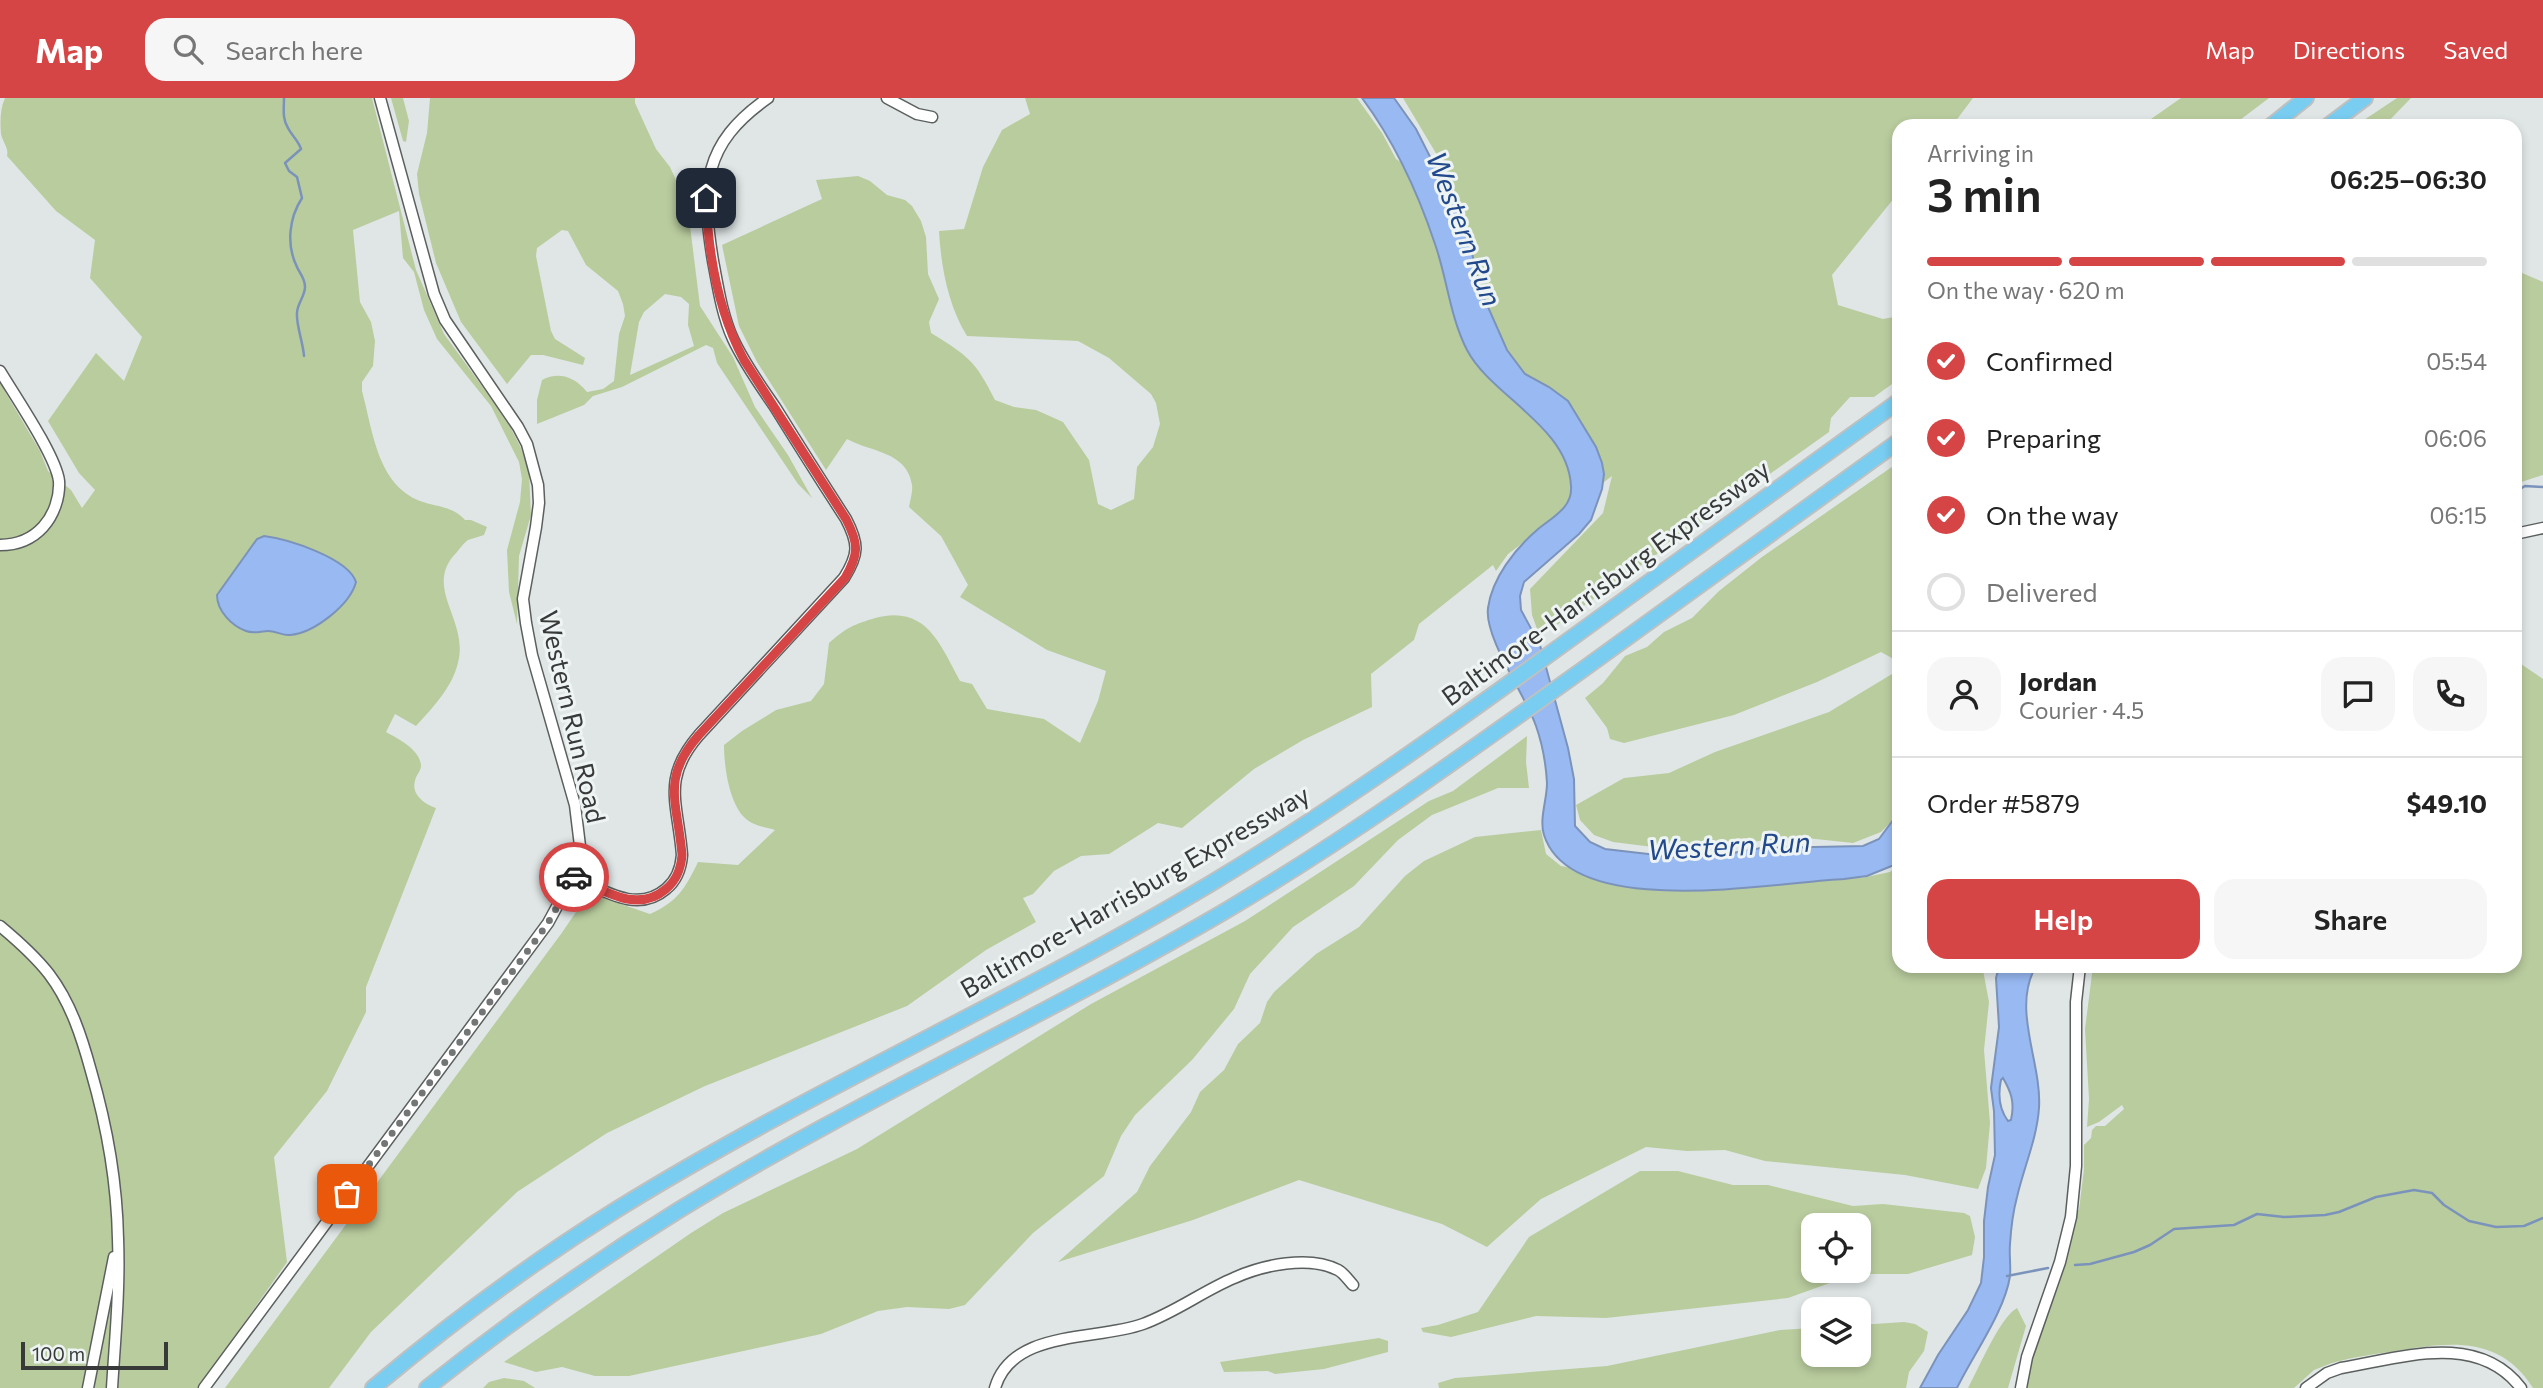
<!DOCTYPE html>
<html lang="en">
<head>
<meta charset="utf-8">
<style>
  :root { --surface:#fff; --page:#f6f6f6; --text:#222; --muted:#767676; --line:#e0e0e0; --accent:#d54545 }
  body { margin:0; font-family:Commissioner,sans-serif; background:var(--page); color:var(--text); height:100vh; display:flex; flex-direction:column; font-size:26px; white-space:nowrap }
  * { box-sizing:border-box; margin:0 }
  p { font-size:23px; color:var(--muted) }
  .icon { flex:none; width:38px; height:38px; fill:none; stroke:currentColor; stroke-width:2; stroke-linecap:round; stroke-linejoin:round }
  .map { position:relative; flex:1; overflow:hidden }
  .side { position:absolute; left:1892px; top:21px; width:630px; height:854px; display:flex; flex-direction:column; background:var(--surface); border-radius:21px; box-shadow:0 4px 10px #0003 }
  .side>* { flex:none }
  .controls { position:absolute; left:1801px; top:1115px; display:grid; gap:14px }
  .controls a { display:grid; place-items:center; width:70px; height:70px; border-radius:14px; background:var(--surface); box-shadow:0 4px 10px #0003; font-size:35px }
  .scale { position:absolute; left:21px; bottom:18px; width:147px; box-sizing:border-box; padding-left:7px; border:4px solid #383a3a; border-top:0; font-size:19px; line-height:24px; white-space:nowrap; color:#383a3a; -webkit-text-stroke:5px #eef4f3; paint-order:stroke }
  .pin { position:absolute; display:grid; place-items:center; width:60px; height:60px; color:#fff; margin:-30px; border-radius:14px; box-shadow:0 4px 10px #0006 }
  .courier { position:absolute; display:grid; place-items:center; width:70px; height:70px; margin:-35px; border:5px solid #d54545; border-radius:50%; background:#fff; color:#222; box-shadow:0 2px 9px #0007 }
  .headline em { font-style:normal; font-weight:600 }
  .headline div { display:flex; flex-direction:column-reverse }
  .headline { display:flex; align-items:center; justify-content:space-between; height:119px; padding:0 35px }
  h1 { font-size:46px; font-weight:600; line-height:52px }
  .bar { display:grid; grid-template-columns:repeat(4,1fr); gap:10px 7px; align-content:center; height:84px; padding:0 35px }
  .bar i { height:9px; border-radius:5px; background:var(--line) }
  .bar .active { background:var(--accent) }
  .bar p { grid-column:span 4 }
  .line { display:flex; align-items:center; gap:18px; padding:0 35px; border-top:2px solid var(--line) }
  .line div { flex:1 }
  .round { display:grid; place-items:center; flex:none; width:74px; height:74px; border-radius:21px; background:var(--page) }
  ol { padding:0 35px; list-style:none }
  li { display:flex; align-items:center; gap:21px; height:77px }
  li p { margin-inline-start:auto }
  li .icon { padding:7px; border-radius:50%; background:var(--accent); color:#fff; stroke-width:4 }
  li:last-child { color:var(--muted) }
  li i { width:38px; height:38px; border:4px solid var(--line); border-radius:50% }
  .cta { display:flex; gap:14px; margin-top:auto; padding:14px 35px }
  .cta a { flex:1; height:80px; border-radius:21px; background:var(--accent); color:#fff; font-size:28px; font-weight:600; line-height:80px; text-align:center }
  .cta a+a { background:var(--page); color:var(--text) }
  header { display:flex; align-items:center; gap:42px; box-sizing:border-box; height:98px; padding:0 35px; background:var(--accent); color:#fff }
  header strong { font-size:33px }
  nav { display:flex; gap:38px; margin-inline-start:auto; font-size:24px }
  .search { width:490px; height:63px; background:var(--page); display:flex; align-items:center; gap:18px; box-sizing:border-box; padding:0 24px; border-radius:21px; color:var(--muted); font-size:26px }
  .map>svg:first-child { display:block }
  .green { fill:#b9cc9e; fill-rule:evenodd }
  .water { fill:#98b9f2; stroke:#7b93bb; stroke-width:2; fill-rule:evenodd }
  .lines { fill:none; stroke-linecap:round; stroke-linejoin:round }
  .stream { stroke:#7b93bb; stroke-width:2.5 }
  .minor-casing { stroke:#5b605f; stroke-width:13 }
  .highway-casing { stroke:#bfc0c0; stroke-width:18 }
  .minor { stroke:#fff; stroke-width:10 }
  .highway { stroke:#78cdf1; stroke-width:14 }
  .done { stroke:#737676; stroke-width:7; stroke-dasharray:0 12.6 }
  .route { stroke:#d54545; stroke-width:9 }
  .labels { text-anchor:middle; stroke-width:6; stroke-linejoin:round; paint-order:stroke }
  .street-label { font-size:26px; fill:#383a3a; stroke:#eef4f3 }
  .water-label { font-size:28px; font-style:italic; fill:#22498c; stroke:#eef4f3 }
</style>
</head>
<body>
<header>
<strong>Map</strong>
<div class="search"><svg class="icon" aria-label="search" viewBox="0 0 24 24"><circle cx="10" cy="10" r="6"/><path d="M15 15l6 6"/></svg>Search here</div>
<nav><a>Map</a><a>Directions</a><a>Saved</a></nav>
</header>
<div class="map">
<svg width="2543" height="1290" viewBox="0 0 2543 1290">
  <rect width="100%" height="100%" fill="#e0e6e6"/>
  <!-- green -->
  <g class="green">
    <path d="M5 0H372L416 172 444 236 506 321 521 350 529 374 531 417 519 458 517 526 509 494 507 452 520 404 522 381 519 364 491 308 437 241 424 212 414 174 403 160 399 113 353 132 360 204 371 224 375 243 373 268 362 284V293C373 333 377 386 420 403 436 409 453 408 465 422H471L487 429 484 437C479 439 473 440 468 442 465 444 460 450 457 454 423 488 466 519 459 560 454 588 434 608 416 628L395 616 386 634C397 640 421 652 421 668 421 673 416 677 415 683 411 696 424 706 436 710L366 889V914L327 993 274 1059 287 1164 198 1290H0V285L40 353 48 373 71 392 82 410 95 392 79 375 48 323 96 255 124 283 142 239 90 180 95 142 56 113 7 58C9 50 3 45 1 36 0 24 0 11 5 0Z"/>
    <polygon points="391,0 403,0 409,23 406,44 403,43"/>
    <path d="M430 0H635V5L656 51 670 69 681 93 690 128 700 208 733 259 755 309 788 357 812 400 798 386 717 265 713 250 706 247 622 289 593 298 584 307 537 326V302L542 282C559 273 575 279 587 294L603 291 614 283 619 236 625 218 623 206 618 193 586 167 568 133 562 132 537 150 536 158 551 233 555 241 585 260 583 267 543 257H531L507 286 461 224 436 165 419 96 417 76 427 35ZM665 196 681 199 689 206 688 227 694 248 630 277 639 224 644 214Z"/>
    <path d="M1025 0H1357L1382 35 1396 61 1458 102 1446 72 1403 0H1973L1952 28H1899V94L1832 177 1838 207 1883 221 1899 218V281L1874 299H1850L1831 320 1829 334 1540 539 1532 517 1530 491 1603 415 1612 378 1508 456 1496 473 1493 467 1419 526 1414 542 1371 576 1372 609 1303 642 1254 671 1182 730 1158 725 1109 756 1081 758 1054 773 1033 796 1023 800 1036 824 986 852 907 908 705 988 607 1035 517 1094 371 1234 329 1290H225L561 836 589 795 650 816C677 804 685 791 698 764L738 767 775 732C766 729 753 728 745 720 729 705 724 668 724 647L742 633 776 612 811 603 824 586 829 545C845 531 852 527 872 521 925 505 939 544 960 583L972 586 987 611 1044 621 1080 645 1098 603 1106 573 1047 552 960 499 968 487 941 438 909 409C910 403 913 393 912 387 907 353 870 354 847 341L826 372 757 264 739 228 722 147 822 101 816 82 858 78 870 83 887 97 905 102 912 108 921 123 926 139 928 176 939 201 929 224 931 235C968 258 975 262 995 302L1014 309 1036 312 1063 324 1089 362 1098 406 1111 412 1134 401 1137 369 1153 349 1160 326 1156 305 1151 296 1109 260 1078 243 967 238C948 207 941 169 939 133L964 131 983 69 1002 32 1030 16Z"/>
    <polygon points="2181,0 2269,0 2232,28 2141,28"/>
    <polygon points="2397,0 2411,0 2384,28 2355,28"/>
    <polygon points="2515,172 2543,184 2543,377 2515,386"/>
    <polygon points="1899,364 1899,567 1897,563 1881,554 1817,584 1734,617 1624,645 1610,641 1607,630 1585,600 1603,585 1625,558 1647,549 1664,534 1692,520 1719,493 1762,459"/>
    <path d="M2515 562 2543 581V1290H2533C2500 1237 2449 1244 2396 1253 2375 1256 2353 1259 2332 1265L2314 1272 2294 1290H2025L2031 1259 2063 1171 2076 1112H2079L2084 1071V1047L2091 1040 2092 1032 2096 1028H2105L2124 1011 2122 1007 2099 1024 2087 1029 2089 1001 2085 931 2093 868H2515Z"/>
    <polygon points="1899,570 1899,709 1891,724 1881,734 1853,745 1797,739 1677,752 1613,744 1594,737 1580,722 1576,707 1624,680 1669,675 1715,654 1829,614 1897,573"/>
    <polygon points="1527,638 1526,664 1529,690 1498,690 1432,717 1398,742 1354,788 1293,829 1250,876 1234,911 1192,962 1135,1017 1121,1038 1104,1078 1033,1135 965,1207 949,1211 907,1209 878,1213 821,1236 629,1278 595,1278 562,1269 536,1274 504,1264 691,1135 723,1115 857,1051 1091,906 1245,823 1429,703 1453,693"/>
    <polygon points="1541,732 1546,756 1561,768 1629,779 1861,780 1890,774 1899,766 1899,868 1985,868 1983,872 1989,904 1984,952 1990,1025 1986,1070 1978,1091 1905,1077 1765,1063 1725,1052 1687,1053 1646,1049 1541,1101 1487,1149 1442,1126 1299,1082 1193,1122 1058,1164 1137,1094 1150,1068 1191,1014 1200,994 1224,972 1238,946 1260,925 1267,904 1274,894 1316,856 1359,829 1405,778 1424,763 1475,739"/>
    <path d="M1640 1073H1678L1733 1087H1768L1853 1108 1883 1106 1964 1115 1970 1118 1975 1139 1972 1157 1908 1176H1855L1788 1200 1606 1220 1536 1218 1451 1239 1423 1234 1421 1230 1438 1227 1478 1214 1529 1139ZM1858 1127V1172H1813V1127Z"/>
    <path d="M2017 1210 2026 1228 2008 1290H1968C1978 1272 2000 1219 2017 1210Z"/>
    <polygon points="1904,1224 1915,1226 1928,1234 1924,1253 1909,1274 1906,1290 1439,1290 1438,1285 1455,1280 1607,1268 1780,1232 1813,1230 1813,1256 1858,1256 1859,1227"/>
    <polygon points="1379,1240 1388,1243 1388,1254 1324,1271 1275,1276 1268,1273 1224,1274 1220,1264"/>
    <polygon points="504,1280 524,1283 535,1290 483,1290 489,1284"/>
  </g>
  <!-- water -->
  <g class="water">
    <path d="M1362 0H1394L1416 31 1456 110 1470 146 1480 191 1507 252 1525 276 1549 289 1568 303 1596 349 1602 365 1604 376 1602 391 1591 422 1579 436 1524 484 1520 498 1521 512 1540 547 1568 650 1574 681 1575 728 1590 744 1605 751 1683 760 1721 757 1761 750 1863 748 1879 741 1899 714V765L1867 778 1844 781C1776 784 1572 824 1544 737 1539 721 1547 702 1547 685 1546 667 1542 645 1536 628 1526 598 1484 540 1488 510 1492 480 1515 451 1537 432 1551 420 1573 410 1571 388 1568 328 1491 298 1467 252 1450 219 1447 180 1435 146 1418 95 1394 43 1362 0Z"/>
    <path d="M264 438C288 441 348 460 356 484 350 507 314 535 290 537 283 538 276 533 268 533 261 533 254 536 246 533 232 528 217 513 217 497L257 441Z"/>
    <path d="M1999 868H2036C2011 911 2042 964 2039 1010 2037 1040 2024 1069 2017 1099 2013 1114 2011 1130 2010 1146 2009 1157 2011 1168 2010 1178 2005 1213 1973 1257 1957 1290H1920L1938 1257 1968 1212 1981 1185 1984 1159V1123L1988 1089 1995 1057 1994 1013 1991 990 1999 929 1996 880ZM2003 980C2011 994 2015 1004 2011 1022L2008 1023C1999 1011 1998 996 2001 982Z"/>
  </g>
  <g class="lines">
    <!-- stream -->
    <g class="stream">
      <path d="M284 0C284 10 282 21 288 30 292 38 298 42 301 51L285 65 289 73 297 79 302 100C289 120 286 147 297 169 300 176 305 180 305 189 305 198 297 206 297 215 296 227 303 244 304 258"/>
      <polyline points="2515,394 2525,388 2543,389"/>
      <polyline points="2075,1167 2090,1166 2134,1154 2150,1147 2174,1131 2234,1127 2257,1116 2284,1119 2325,1117 2339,1114 2376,1099 2414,1092 2432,1095 2444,1107 2469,1123 2496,1129 2524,1128 2543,1120"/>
      <polyline points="2007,1178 2048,1170"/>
    </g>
    <defs>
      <g id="minor">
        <polyline points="887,0 917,16 932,19"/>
        <path d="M0 273C15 298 56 358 59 383 60 399 54 417 43 429 32 441 17 447 0 447"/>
        <polyline points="2515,436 2543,430"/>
        <path d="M573 779C603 792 637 816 666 791 677 782 681 770 682 757 678 705 661 681 699 637L844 480C859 456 859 446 846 421 822 384 798 346 775 309 760 287 744 265 733 241 722 217 718 189 713 163 701 90 702 46 768 0"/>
        <path d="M0 828C18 843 35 858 49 876 71 905 82 940 91 973 107 1028 117 1085 118 1141 120 1191 115 1241 112 1290"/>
        <polyline points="88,1290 114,1159"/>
        <polyline points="204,1290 548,825 573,779 580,748 575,707 532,557 526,525 523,501 536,429 539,405 538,387 527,346 518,329 445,222 434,196 380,0"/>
        <path d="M995 1290C1012 1231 1096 1243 1143 1226 1176 1214 1203 1193 1234 1180 1263 1167 1309 1157 1338 1172 1344 1175 1349 1183 1353 1187"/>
        <polyline points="2021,1290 2027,1259 2060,1164 2071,1119 2076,1068 2076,904 2080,868"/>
        <path d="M2306 1290 2327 1275 2341 1270C2401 1260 2477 1233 2521 1290"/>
      </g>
      <g id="highway">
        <polyline points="2271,28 2306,0"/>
        <polyline points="2328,28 2365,0"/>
        <path d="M373 1290C449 1226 531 1165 616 1112 808 993 1016 902 1210 786 1338 709 1459 622 1580 534 1686 457 1793 380 1899 303"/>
        <path d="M427 1290C507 1226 592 1166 679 1112 857 1003 1048 917 1227 812 1352 738 1468 654 1585 570 1689 494 1794 419 1899 343"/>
      </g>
    </defs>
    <!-- minor casing -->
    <use href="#minor" class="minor-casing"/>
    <!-- highway casing -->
    <use href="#highway" class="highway-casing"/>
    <!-- minor -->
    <use href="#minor" class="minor"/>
    <!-- highway -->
    <use href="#highway" class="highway"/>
  </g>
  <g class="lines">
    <!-- done -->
    <polyline class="done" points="347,1096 527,854 548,825 574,779"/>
    <!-- route -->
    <path class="route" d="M574 779C603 792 637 816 666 791 677 782 681 770 682 757 678 705 660 681 699 637L845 480C859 456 859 446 846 421L744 262C718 213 708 155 706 100"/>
  </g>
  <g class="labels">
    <!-- street labels -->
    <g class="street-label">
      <text transform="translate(1606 485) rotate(-36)" y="9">Baltimore-Harrisburg Expressway</text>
      <text transform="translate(572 619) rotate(77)" y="9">Western Run Road</text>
      <text transform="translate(1135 794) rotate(-30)" y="9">Baltimore-Harrisburg Expressway</text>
    </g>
    <!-- water labels -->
    <g class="water-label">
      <text transform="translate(1464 131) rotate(69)" y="10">Western Run</text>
      <text transform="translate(1729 748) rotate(-3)" y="10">Western Run</text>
    </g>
  </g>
</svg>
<div class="controls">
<a><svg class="icon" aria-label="locate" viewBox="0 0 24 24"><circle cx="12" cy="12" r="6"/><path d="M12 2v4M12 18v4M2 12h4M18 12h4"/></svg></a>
<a><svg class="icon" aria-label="layers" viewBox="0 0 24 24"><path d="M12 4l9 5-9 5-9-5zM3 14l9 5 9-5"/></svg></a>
</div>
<div class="scale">100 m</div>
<div class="pin" style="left:347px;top:1096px;background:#ea580c"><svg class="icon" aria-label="bag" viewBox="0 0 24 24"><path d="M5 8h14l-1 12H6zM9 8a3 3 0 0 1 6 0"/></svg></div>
<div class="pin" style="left:706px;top:100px;background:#1f2937"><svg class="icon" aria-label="home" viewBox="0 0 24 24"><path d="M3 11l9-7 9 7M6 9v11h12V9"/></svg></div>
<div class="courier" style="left:574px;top:779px"><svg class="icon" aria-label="car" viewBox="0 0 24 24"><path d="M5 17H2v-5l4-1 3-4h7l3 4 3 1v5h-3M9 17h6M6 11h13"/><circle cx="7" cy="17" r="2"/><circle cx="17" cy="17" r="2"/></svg></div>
<section class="side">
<div class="headline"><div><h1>3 min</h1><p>Arriving in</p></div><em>06:25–06:30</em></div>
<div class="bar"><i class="active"></i><i class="active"></i><i class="active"></i><i></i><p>On the way · 620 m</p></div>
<ol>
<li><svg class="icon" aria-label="check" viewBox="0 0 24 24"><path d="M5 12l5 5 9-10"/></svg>Confirmed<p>05:54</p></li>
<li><svg class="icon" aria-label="check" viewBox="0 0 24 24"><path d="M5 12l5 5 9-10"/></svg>Preparing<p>06:06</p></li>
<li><svg class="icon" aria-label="check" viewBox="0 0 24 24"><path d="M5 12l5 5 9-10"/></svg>On the way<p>06:15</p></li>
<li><i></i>Delivered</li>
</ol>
<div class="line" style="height:126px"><a class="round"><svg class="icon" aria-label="person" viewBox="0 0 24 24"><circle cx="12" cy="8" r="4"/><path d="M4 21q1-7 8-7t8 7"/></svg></a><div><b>Jordan</b><p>Courier · 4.5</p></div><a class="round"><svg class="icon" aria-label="chat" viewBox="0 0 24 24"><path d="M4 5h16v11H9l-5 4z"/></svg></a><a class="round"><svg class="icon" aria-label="phone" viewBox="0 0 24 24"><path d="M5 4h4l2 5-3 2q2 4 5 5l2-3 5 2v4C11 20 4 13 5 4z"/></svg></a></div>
<div class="line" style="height:91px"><div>Order #5879</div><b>$49.10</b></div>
<div class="cta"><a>Help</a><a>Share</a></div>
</section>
</div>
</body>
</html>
